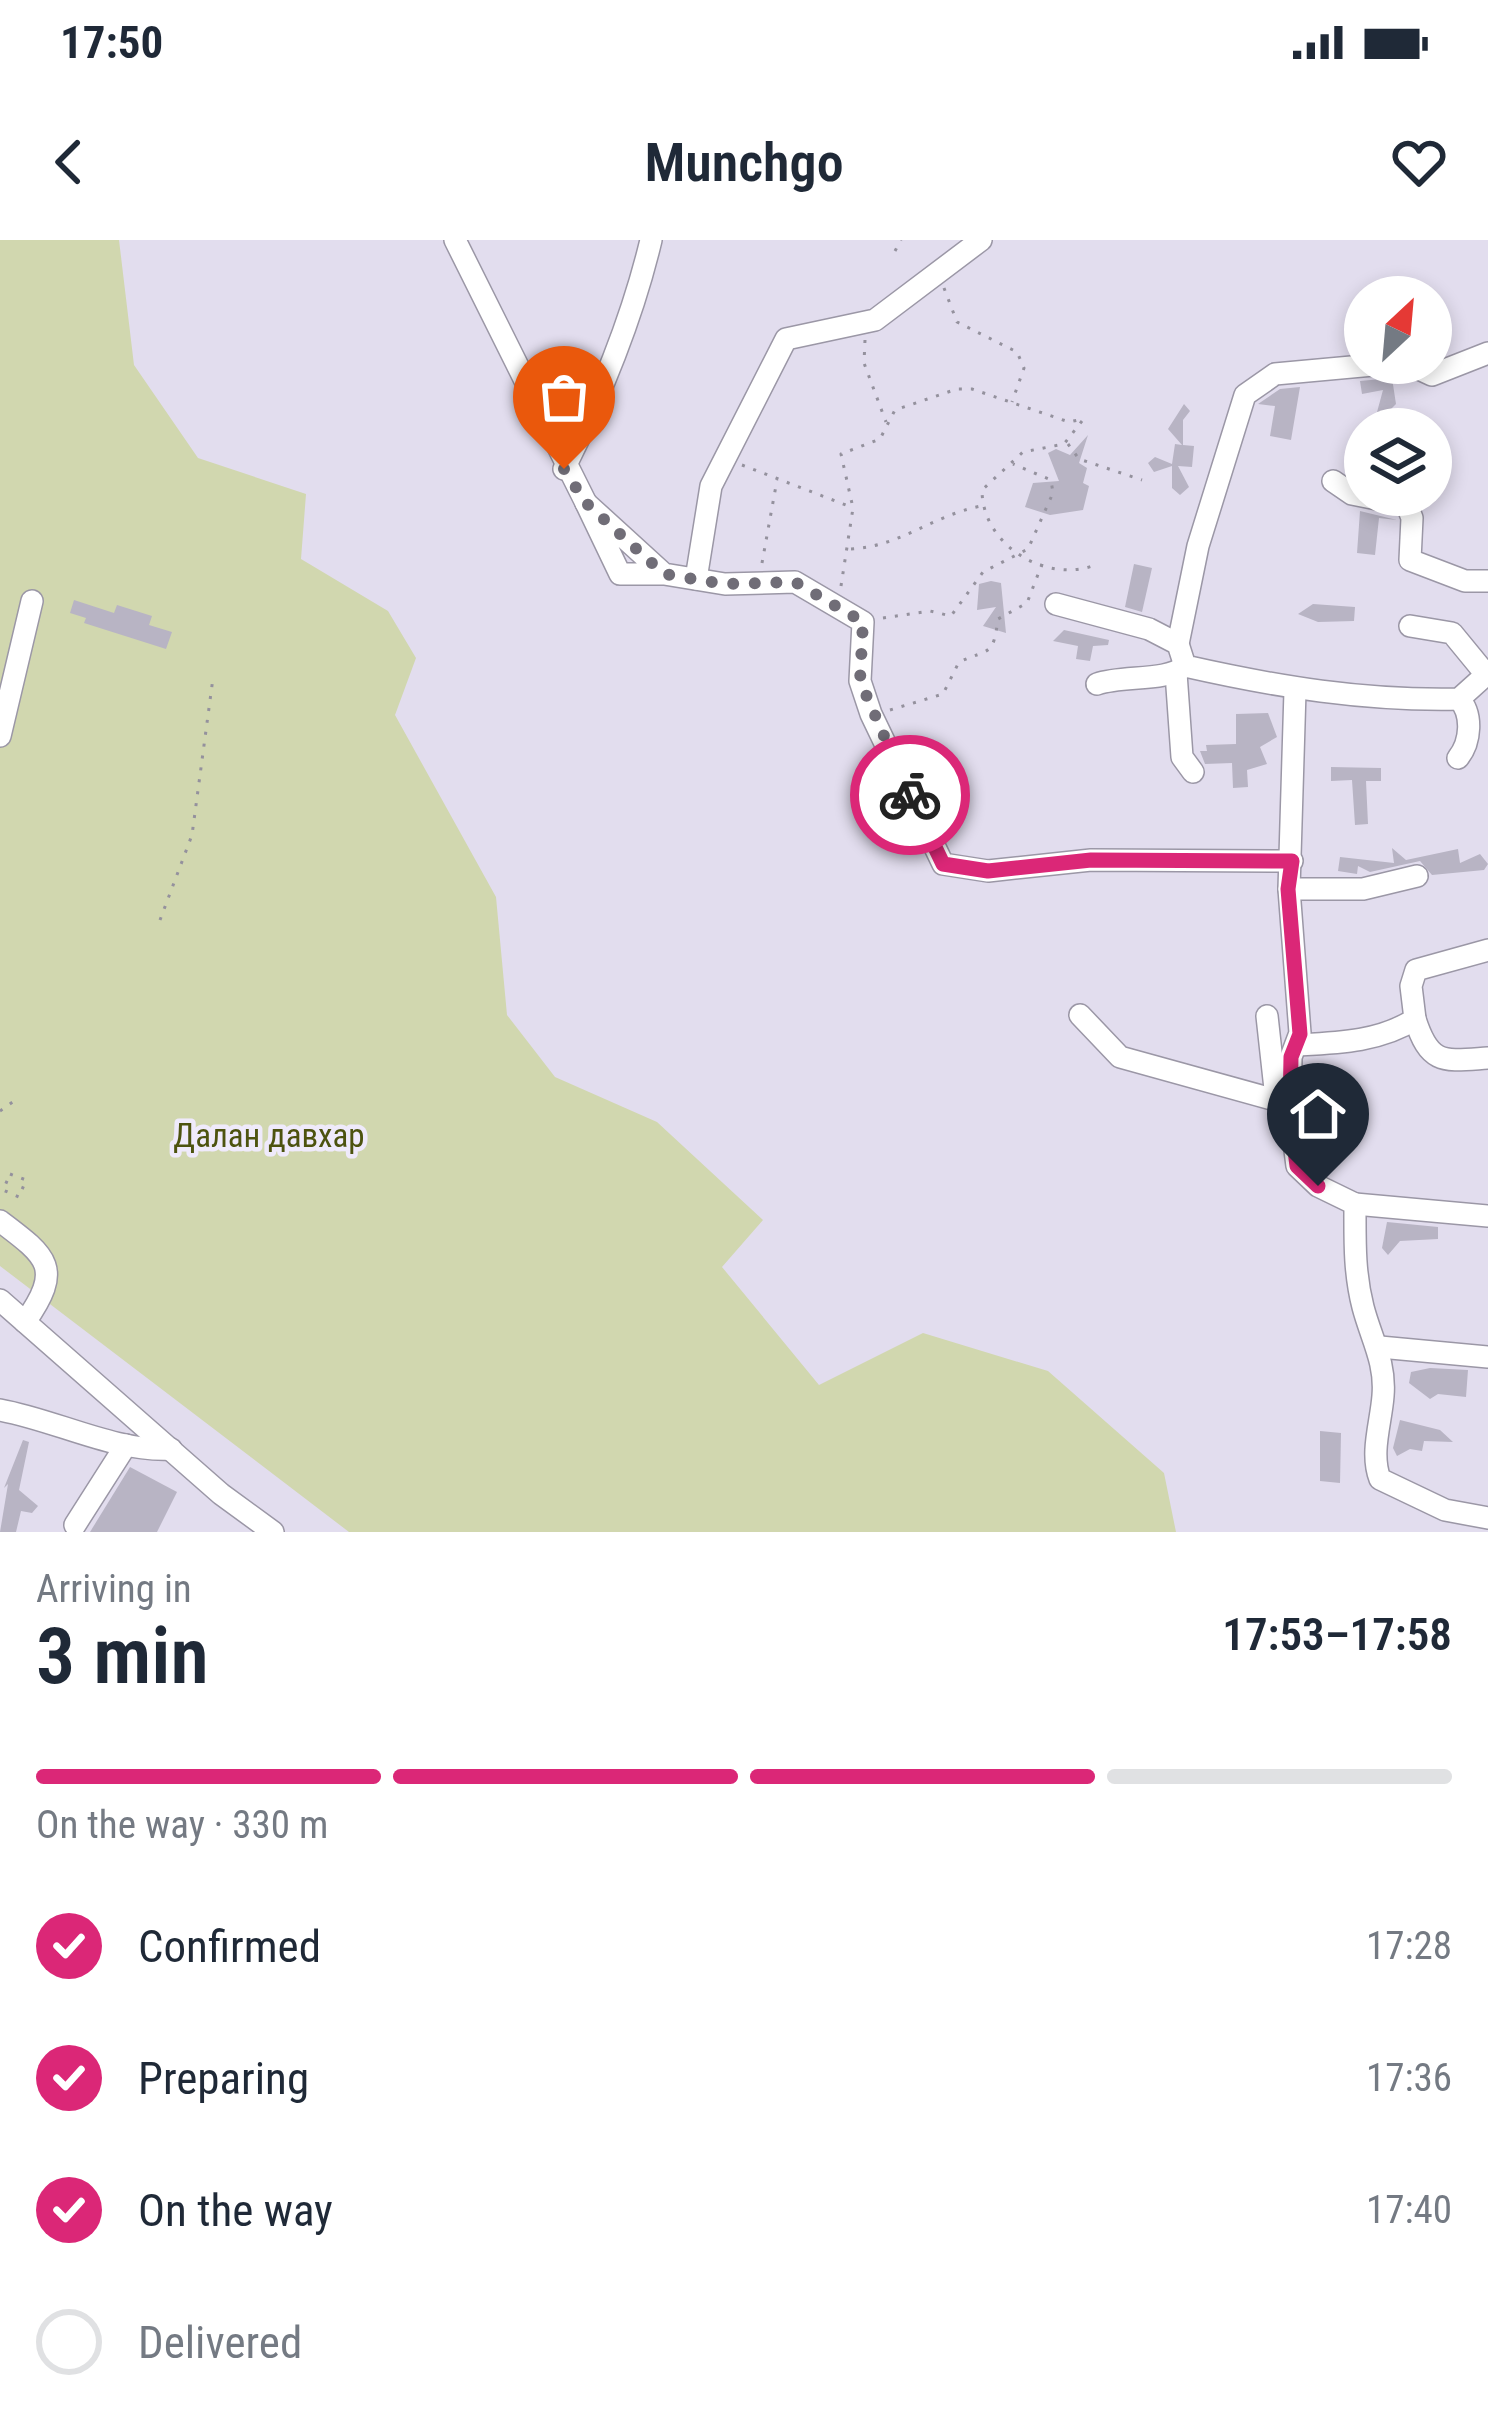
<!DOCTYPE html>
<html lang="en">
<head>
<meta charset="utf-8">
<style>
  :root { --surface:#fff; --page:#f6f6f7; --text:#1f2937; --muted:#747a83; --line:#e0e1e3; --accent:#db2777 }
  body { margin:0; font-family:"Roboto Condensed",sans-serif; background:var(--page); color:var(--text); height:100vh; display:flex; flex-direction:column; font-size:45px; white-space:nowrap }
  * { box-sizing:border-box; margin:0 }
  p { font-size:39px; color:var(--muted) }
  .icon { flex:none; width:66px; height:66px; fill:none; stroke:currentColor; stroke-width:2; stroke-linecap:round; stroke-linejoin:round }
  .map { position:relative; height:1292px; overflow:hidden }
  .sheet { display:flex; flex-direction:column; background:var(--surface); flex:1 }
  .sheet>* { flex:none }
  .needle { width:78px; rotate:26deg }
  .buttons { position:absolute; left:1344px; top:36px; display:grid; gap:24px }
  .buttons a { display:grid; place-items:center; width:108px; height:108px; border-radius:50%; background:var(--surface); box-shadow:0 6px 18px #0003; font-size:60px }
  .pin { position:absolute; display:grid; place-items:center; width:102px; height:102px; color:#fff; margin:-123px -51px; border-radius:50% 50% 50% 0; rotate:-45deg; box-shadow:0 0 12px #0007 }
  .pin .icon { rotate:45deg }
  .courier { position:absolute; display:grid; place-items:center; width:120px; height:120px; margin:-60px; border:9px solid #db2777; border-radius:50%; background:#fff; color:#222; box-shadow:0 3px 15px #0007 }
  .head em { font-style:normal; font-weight:600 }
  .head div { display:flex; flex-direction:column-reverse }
  .head { display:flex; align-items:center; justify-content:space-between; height:204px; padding:0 36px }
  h1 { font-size:78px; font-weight:600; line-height:90px }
  .bar { display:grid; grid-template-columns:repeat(4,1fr); gap:18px 12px; align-content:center; height:144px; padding:0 36px }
  .bar i { height:15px; border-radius:9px; background:var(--line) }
  .bar .on { background:var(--accent) }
  .bar p { grid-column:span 4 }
  ol { padding:0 36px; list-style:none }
  li { display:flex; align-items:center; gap:36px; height:132px }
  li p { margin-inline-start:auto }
  li .icon { padding:12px; border-radius:50%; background:var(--accent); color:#fff; stroke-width:4 }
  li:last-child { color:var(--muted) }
  li i { width:66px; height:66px; border:6px solid var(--line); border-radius:50% }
  .status { display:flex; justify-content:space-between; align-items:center; height:84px; padding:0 60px; background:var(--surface); direction:ltr }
  .status svg { height:33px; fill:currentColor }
  header { display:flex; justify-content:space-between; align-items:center; height:156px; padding:0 36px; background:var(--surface); font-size:54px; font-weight:600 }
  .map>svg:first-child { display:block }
  .green { fill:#d1d7af }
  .building { fill:#b8b4c4 }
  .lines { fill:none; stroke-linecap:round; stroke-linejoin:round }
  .minor-casing { stroke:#9b97a6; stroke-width:24 }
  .path { stroke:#94919d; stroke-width:3; stroke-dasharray:3 9; stroke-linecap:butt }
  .minor { stroke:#fff; stroke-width:21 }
  .done { stroke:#706d77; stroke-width:12; stroke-dasharray:0 21.6 }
  .route { stroke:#db2777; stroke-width:15 }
  .labels { text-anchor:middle; stroke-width:9; stroke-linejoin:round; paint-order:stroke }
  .park-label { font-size:33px; fill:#4d530f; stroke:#efeafb }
</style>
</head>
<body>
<div class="status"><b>17:50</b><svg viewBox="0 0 49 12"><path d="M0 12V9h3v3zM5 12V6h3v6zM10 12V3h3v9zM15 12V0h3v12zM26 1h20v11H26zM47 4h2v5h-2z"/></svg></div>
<header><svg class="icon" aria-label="back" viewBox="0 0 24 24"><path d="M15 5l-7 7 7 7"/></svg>Munchgo<svg class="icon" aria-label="heart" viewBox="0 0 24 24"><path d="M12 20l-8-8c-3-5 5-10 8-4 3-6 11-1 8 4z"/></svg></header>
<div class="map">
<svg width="1488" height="1292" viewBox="0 0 1488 1292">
  <rect width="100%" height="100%" fill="#e2ddee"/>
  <!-- green -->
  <polygon class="green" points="0,0 119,0 134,125 198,218 306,254 301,319 388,371 416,418 395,475 496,657 507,775 555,837 657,882 763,980 722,1027 819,1145 923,1093 1048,1131 1164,1233 1176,1292 349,1292 0,1026"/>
  <!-- building -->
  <g class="building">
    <polygon points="1392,138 1396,164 1373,187 1383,150 1362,154 1360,141"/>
    <polygon points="1300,147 1291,200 1270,196 1275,166 1258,164 1280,149"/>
    <polygon points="1184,164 1190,171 1183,180 1183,205 1194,206 1192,227 1178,226 1189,247 1180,255 1172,248 1172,226 1154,232 1148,223 1155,217 1172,224 1175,204 1182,205 1168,189"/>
    <polygon points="1088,195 1079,223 1087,228 1083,243 1089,246 1083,270 1050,275 1025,267 1033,243 1059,241 1048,213 1056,209 1070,215"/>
    <polygon points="1360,271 1397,280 1379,278 1375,315 1357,313"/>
    <polygon points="1134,324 1152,328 1142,372 1125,367"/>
    <polygon points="991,341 1001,343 1006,393 983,386 996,367 977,370 979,344"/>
    <polygon points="74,360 114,373 117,365 152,376 149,385 172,392 166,409 84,383 86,378 70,373"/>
    <polygon points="1313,364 1355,367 1354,381 1318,382 1298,374"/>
    <polygon points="1064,390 1109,400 1108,405 1093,406 1090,421 1076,419 1078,406 1053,401"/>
    <polygon points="1268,473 1277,497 1260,507 1267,524 1247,530 1248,547 1233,548 1232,523 1205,524 1200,511 1207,511 1206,505 1236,504 1236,474"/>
    <polygon points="1331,527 1381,528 1381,541 1366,541 1368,584 1355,585 1352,540 1331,541"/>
    <polygon points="1392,608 1406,620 1458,609 1460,623 1480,614 1488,624 1484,630 1432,635 1420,621 1370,632 1358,626 1357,634 1338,631 1340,617 1394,623"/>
    <polygon points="1387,982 1438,987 1438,999 1400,1001 1388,1015 1382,1008"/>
    <polygon points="1430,1128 1468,1130 1466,1157 1438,1154 1430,1159 1409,1143 1411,1132"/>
    <polygon points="1400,1180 1440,1190 1453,1202 1424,1201 1422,1211 1410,1209 1397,1216 1393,1208"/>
    <polygon points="1320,1191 1341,1193 1340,1243 1320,1241"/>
    <polygon points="23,1200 29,1202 19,1250 38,1266 32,1273 21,1271 16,1292 0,1292 8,1244 4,1248"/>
    <polygon points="130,1227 177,1252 157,1292 90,1292"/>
  </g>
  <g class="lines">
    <defs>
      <g id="minor">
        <polyline points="455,0 586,263"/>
        <polyline points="1406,123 1432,135 1488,113"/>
        <path d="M564 229C599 159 633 76 651 0"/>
        <polyline points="1333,241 1352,254 1407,265 1412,278 1410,320 1465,341 1488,341"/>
        <polyline points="664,334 620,334 586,263 664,334 725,344 795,342 863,382 860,441 871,474 943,624 988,631 1091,620 1292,621"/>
        <polyline points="696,339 711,246 786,99 875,80 981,0"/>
        <path d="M1056 364 1149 389 1178 404 1185 426C1278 447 1364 461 1459 459L1488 433"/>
        <polyline points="1410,386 1452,393 1484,432"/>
        <polyline points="1178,404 1198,306 1245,155 1275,134 1395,123"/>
        <polyline points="1176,433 1182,517 1193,532"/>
        <path d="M1097 444C1123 435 1166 442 1185 426"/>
        <path d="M1295 451 1289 649 1300 793 1291 817 1290 871 1297 926 1318 946 1355 964C1355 1000 1354 1032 1363 1067 1371 1098 1386 1122 1383 1156 1381 1183 1370 1213 1380 1239L1445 1270 1488 1278"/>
        <polyline points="0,496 32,361"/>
        <path d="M1458 518C1471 502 1473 474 1459 459"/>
        <polyline points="1289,649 1363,649 1417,636"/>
        <polyline points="1080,775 1120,817 1290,864"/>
        <polyline points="1267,776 1276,858"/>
        <path d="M1415 779C1430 826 1444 821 1488 818"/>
        <path d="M1296 805C1336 803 1380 802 1415 779L1411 746 1416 730 1488 710"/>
        <polyline points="1355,964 1488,976"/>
        <path d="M0 981C48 1017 63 1028 25 1082"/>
        <polyline points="0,1060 221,1254 273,1292"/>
        <polyline points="1380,1107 1488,1117"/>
        <path d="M0 1170C56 1180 114 1212 171 1209"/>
        <polyline points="75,1285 126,1205"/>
      </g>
    </defs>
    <!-- minor casing -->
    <use href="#minor" class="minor-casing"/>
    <!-- path -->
    <g class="path">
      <polyline points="895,11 901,0"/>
      <polyline points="944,48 957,82 1017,112 1024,128 1012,162"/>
      <polyline points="865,100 864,123 886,182"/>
      <path d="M1082 181 1064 204 1023 212 982 250C982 305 1046 344 1095 325"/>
      <polyline points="1068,204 1079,219 1142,240"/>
      <polyline points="742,225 851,267"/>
      <path d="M851 309C902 306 931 276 981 266"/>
      <polyline points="762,323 777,240"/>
      <polyline points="841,346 853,268 841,214 880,199 895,170 957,149 972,149 1069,182 1083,179"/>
      <polyline points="883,378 930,371 951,376 983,332 1028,309 1053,253 1051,240 1013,224"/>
      <path d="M890 470 943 454 959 422C990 408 993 417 998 379L1027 363 1042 324"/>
      <polyline points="160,680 192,595 213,438"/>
      <polyline points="0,871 17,859"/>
      <polygon points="10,934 26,940 19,957 3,950"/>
    </g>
    <!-- minor -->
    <use href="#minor" class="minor"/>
  </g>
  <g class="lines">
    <!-- done -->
    <polyline class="done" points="564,229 586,263 664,334 724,344 795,342 863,382 860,441 910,555"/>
    <!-- route -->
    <polyline class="route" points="910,555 943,624 988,631 1091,620 1292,621 1288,649 1300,794 1291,817 1290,872 1297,926 1318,946"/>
  </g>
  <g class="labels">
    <!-- park labels -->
    <g class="park-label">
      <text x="269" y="907">Далан давхар</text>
    </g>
  </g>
</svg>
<div class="buttons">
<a><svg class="needle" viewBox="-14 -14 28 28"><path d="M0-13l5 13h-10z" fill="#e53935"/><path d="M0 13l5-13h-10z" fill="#747a83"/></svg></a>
<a><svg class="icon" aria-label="layers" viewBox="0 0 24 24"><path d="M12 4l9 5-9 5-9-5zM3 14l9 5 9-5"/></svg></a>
</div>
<div class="pin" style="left:564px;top:229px;background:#ea580c"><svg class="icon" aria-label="bag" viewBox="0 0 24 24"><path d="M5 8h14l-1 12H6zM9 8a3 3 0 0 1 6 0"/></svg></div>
<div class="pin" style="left:1318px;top:946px;background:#1f2937"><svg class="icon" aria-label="home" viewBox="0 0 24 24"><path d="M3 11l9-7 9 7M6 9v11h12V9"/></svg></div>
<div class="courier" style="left:910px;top:555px"><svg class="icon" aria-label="bike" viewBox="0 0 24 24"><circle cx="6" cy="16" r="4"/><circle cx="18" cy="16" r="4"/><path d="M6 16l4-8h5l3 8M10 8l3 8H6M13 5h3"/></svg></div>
</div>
<section class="sheet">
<div class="head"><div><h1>3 min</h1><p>Arriving in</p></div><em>17:53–17:58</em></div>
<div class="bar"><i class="on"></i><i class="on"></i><i class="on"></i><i></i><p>On the way · 330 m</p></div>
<ol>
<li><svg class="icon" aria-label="check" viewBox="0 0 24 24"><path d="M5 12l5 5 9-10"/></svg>Confirmed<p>17:28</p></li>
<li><svg class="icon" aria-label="check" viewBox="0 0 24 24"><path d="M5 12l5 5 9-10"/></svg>Preparing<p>17:36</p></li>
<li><svg class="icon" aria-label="check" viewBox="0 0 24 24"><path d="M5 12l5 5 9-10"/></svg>On the way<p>17:40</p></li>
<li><i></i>Delivered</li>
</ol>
</section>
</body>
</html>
